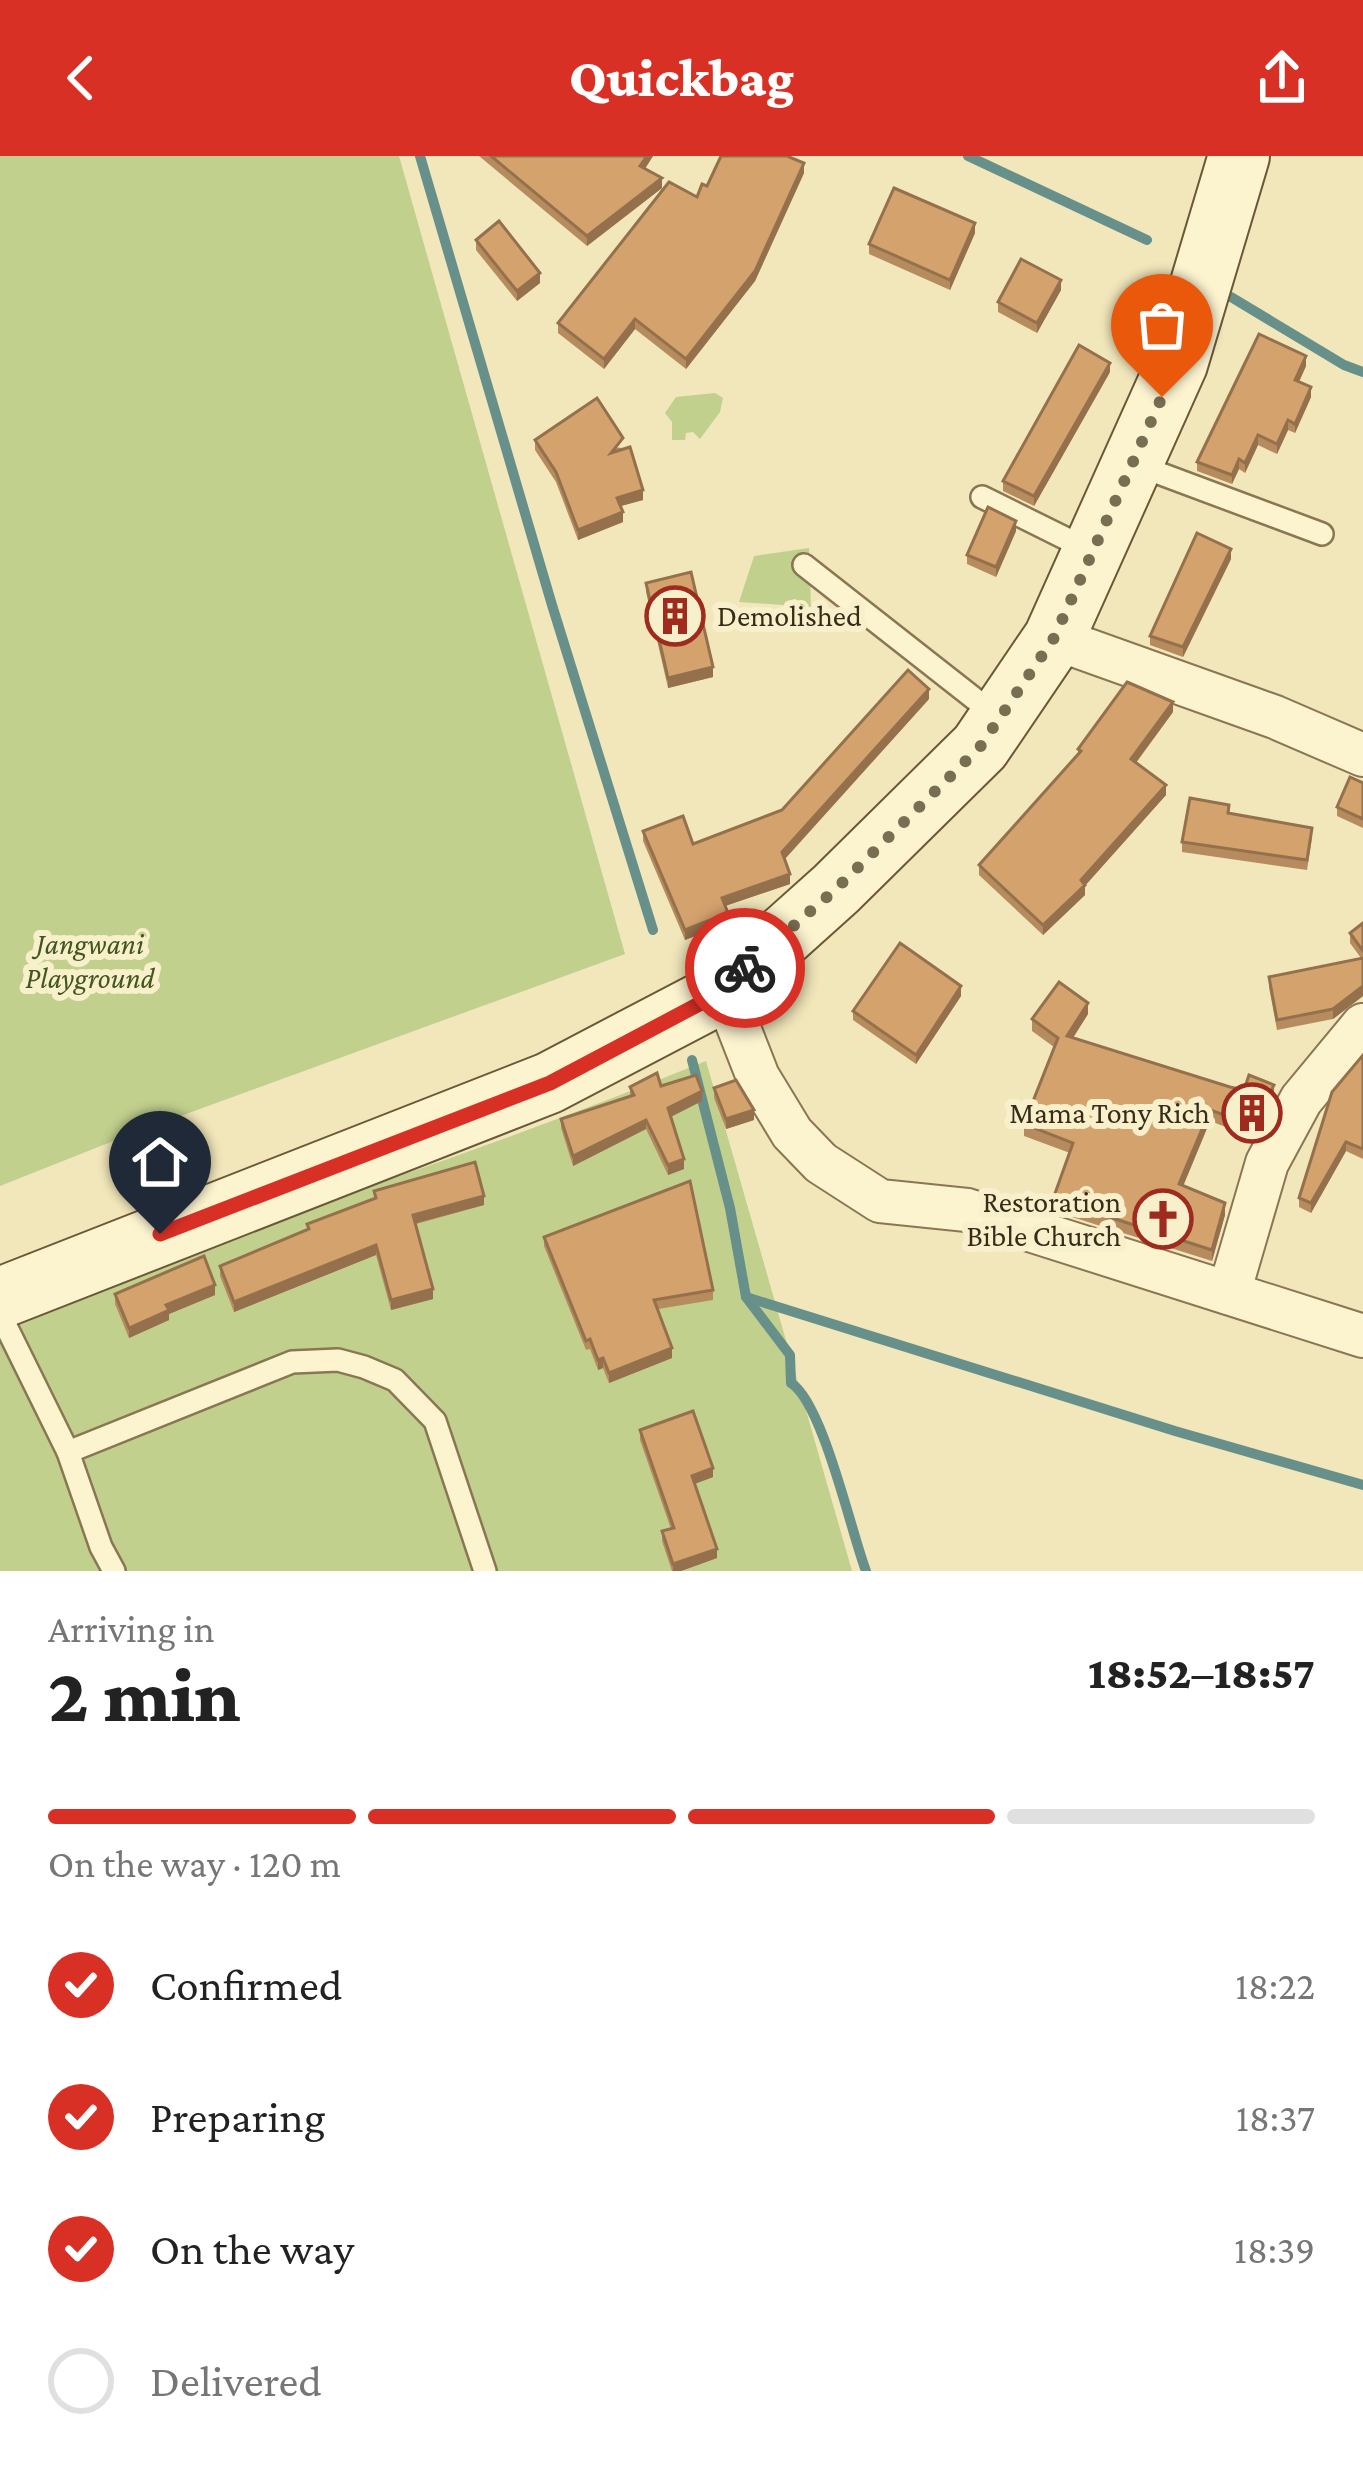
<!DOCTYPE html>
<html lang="en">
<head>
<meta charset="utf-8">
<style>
  :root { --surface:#fff; --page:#f6f6f6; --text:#222; --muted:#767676; --line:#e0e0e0; --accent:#d93025 }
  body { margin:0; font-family:"Crimson Pro",serif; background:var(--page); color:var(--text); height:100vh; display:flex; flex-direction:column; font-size:45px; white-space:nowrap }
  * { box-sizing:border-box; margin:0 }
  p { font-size:39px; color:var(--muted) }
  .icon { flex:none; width:66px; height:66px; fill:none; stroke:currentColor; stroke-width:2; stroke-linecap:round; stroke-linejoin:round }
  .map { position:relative; height:1415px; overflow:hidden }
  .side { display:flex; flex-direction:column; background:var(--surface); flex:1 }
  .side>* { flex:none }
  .pin { position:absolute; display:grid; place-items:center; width:102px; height:102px; color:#fff; margin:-123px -51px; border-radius:50% 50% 50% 0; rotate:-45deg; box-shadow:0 0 12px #0007 }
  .pin .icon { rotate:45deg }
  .courier { position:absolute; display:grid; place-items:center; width:120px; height:120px; margin:-60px; border:9px solid #d93025; border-radius:50%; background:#fff; color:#222; box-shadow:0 3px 15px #0007 }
  .summary em { font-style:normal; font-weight:800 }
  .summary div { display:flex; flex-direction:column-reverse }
  .summary { display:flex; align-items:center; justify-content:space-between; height:204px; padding:0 48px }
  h1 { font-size:78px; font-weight:800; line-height:90px }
  .bar { display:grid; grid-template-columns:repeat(4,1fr); gap:18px 12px; align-content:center; height:144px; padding:0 48px }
  .bar i { height:15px; border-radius:9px; background:var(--line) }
  .bar .selected { background:var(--accent) }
  .bar p { grid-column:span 4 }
  ol { padding:0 48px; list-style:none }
  li { display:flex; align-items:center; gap:36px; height:132px }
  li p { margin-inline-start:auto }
  li .icon { padding:12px; border-radius:50%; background:var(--accent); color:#fff; stroke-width:4 }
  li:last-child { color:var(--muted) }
  li i { width:66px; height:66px; border:6px solid var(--line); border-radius:50% }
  header { display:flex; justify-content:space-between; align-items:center; height:156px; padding:0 48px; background:var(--accent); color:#fff; font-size:54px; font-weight:800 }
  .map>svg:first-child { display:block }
  .green { fill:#c2d08e }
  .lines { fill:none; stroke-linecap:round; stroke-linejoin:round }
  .stream { stroke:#67908a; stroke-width:10 }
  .lane-casing { stroke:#8a7653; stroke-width:26 }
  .street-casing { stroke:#8a7653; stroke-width:46 }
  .secondary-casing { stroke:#6c5737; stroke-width:64 }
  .lane { stroke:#fcf3cf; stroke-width:21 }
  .street { stroke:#fcf3cf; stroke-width:42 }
  .secondary { stroke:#fcf3cf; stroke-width:60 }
  .wall { fill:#b68b5e }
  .shaded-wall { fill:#94714c }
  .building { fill:#d4a26d; stroke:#94714c; stroke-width:3 }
  .done { stroke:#796d52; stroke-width:12; stroke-dasharray:0 21.6 }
  .route { stroke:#d93025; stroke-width:15 }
  .labels { text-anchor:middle; stroke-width:12; stroke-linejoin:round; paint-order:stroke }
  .poi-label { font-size:30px; fill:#382b1a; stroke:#f8f0cb; text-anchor:end }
  .park-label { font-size:30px; font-style:italic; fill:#42561e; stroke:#f8f0cb }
</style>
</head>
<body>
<header><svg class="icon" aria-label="back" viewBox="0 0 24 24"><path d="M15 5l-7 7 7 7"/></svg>Quickbag<svg class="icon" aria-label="share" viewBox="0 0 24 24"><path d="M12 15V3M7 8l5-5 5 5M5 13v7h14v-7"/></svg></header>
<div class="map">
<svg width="1363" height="1415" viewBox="0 0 1363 1415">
  <rect width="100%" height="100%" fill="#f2e7bb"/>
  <!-- green -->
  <g class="green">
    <polygon points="0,0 399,0 625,798 126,980 0,1030"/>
    <polygon points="715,237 723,242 720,256 700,283 693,276 686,277 685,284 672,284 672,266 665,257 676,241"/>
    <polygon points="809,392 811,451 739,446 754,400"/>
    <path d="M706 905 852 1415H0V1153C238 1076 474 999 706 905Z"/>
  </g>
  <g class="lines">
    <!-- stream -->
    <g class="stream">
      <polyline points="420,0 552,449 653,774"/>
      <polyline points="968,0 1147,84"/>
      <polyline points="1231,141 1344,209 1363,216"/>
      <path d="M692 904 730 1052 746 1141 790 1199 791 1227C823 1247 851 1376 866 1415"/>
      <polyline points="746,1141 1175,1275 1363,1329"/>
    </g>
    <defs>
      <g id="lane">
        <polyline points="1137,309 1322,378"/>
        <polyline points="982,341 1087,393"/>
        <polyline points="804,409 999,562"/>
        <polyline points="0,1158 68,1296 101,1391 114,1415"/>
        <polyline points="68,1296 292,1206 338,1204 364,1211 395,1224 435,1265 485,1415"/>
      </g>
      <g id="street">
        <polyline points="1054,482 1275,561 1363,599"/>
        <polyline points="719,838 731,852 758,921 792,977 821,1007 880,1045 967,1054 1363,1180"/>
        <polyline points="1229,1137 1267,1007 1301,944 1363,869"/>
      </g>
      <polyline id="secondary" points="0,1142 549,927 719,838 836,733 980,591 1054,482 1177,208 1239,0"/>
    </defs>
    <!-- lane casing -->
    <use href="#lane" class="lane-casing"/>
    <!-- street casing -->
    <use href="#street" class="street-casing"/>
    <!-- secondary casing -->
    <use href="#secondary" class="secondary-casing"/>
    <!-- lane -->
    <use href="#lane" class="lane"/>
    <!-- street -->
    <use href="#street" class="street"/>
    <!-- secondary -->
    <use href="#secondary" class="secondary"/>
  </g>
  <!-- wall -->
  <g class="wall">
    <polygon points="479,0 653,0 645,13 662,32 587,90"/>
    <polygon points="804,17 755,125 686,213 635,173 604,213 558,177 558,167 707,30"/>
    <polygon points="975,77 950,134 869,98 869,88"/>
    <polygon points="476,84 540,127 517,145 476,94"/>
    <polygon points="1061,134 1037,177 998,156 998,146"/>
    <polygon points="1306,210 1299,226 1311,241 1295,277 1288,274 1277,298 1258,289 1245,317 1239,313 1232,328 1197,315 1197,306"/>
    <polygon points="1110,216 1034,350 1003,335 1003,325"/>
    <polygon points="535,284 623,292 622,294 643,344 621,350 623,366 578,384 556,326 535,294"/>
    <polygon points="1016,375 996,421 967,408 967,399"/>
    <polygon points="1231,403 1183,501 1150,489 1150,480"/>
    <polygon points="646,427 713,521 668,532 646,436"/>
    <polygon points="929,543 785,703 790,728 725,750 728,767 685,784 643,685 643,675 693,688 782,654"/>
    <polygon points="1173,556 1136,607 1166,639 1085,729 1085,739 1043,779 979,719 979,709 1078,598 1078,593"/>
    <polygon points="1363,627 1363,672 1337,660 1337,651"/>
    <polygon points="1229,657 1312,682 1307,714 1182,696 1182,686"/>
    <polygon points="1363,767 1363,840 1333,863 1277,874 1269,831 1269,821 1361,802 1350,787 1350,777"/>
    <polygon points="961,840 916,908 853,864 853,855"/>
    <polygon points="1088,858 1073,882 1230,931 1274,940 1252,981 1210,965 1183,1030 1225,1059 1212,1105 1053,1055 1053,1043 1070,997 1024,980 1024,968 1054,891 1032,875 1032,863"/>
    <polygon points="1363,899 1363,1003 1346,995 1311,1057 1299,1051 1299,1042"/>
    <polygon points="661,930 702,945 671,961 684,1013 668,1019 646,973 573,1010 561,972 561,963 630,941 630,931"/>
    <polygon points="714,932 754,964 726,973 714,942"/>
    <polygon points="374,1035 484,1049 416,1068 433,1143 391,1154 376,1099 234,1156 220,1120 220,1110 307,1074 307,1068 374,1042"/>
    <polygon points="544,1081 713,1134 713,1144 658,1153 672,1202 609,1227 603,1212 598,1214 590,1193 586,1194 544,1090"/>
    <polygon points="115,1138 215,1139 169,1158 169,1164 129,1182 115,1148"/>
    <polygon points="640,1274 713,1321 694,1328 717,1402 681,1415 672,1415 662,1385 662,1375 671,1373 640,1284"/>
  </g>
  <!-- shaded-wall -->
  <g class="shaded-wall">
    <polygon points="647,0 653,0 640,20 640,10"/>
    <polygon points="804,7 804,17 755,125 686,213 686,203"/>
    <polygon points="662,22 662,32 587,90 587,80"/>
    <polygon points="975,67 975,77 950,134 950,124"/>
    <polygon points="540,117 540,127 517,145 517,135"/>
    <polygon points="1061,124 1061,134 1037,177 1037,167"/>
    <polygon points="635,163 635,173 604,213 604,203"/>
    <polygon points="1306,200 1306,210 1295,234 1295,224"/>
    <polygon points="1110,207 1110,216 1034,350 1034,340"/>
    <polygon points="1311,231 1311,241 1295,277 1295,268"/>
    <polygon points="1288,264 1288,274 1277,298 1277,288"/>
    <polygon points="1258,279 1258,289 1245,317 1245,307"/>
    <polygon points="1239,303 1239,313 1232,328 1232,319"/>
    <polygon points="643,334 643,344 617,351 617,342"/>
    <polygon points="623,356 623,366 578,384 578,374"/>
    <polygon points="1016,365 1016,375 996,421 996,411"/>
    <polygon points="1231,393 1231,403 1183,501 1183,491"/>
    <polygon points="713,511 713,521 668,532 668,522"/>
    <polygon points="929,533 929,543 782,706 782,696"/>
    <polygon points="1173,546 1173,556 1131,613 1131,603"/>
    <polygon points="1166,629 1166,639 1084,731 1085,729 1085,739 1043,779 1043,769"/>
    <polygon points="790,718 790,728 722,751 722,742"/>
    <polygon points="728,757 728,767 685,784 685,774"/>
    <polygon points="961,830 961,840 916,908 916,899"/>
    <polygon points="1363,830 1363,840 1333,863 1333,853"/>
    <polygon points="1088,847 1088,858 1067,891 1067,880"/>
    <polygon points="1274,929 1274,940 1252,981 1252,969"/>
    <polygon points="702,935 702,945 668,962 668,952"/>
    <polygon points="754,954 754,964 726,973 726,963"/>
    <polygon points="1210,954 1210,965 1179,1040 1179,1028"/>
    <polygon points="646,964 646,973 573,1010 573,1000"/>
    <polygon points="1346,986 1346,995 1311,1057 1311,1047"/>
    <polygon points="684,1003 684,1013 668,1019 668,1009"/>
    <polygon points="484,1040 484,1049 413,1068 413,1059"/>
    <polygon points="1225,1047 1225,1059 1212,1105 1212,1094"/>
    <polygon points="376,1089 376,1099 234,1156 234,1146"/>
    <polygon points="215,1129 215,1139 169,1158 169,1164 129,1182 129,1172 166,1149"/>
    <polygon points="433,1133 433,1143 391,1154 391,1144"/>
    <polygon points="672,1192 672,1202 609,1227 609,1217"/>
    <polygon points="603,1202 603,1212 598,1214 598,1204"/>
    <polygon points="713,1312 713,1321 692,1329 692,1320"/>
    <polygon points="717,1393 717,1402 681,1415 673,1415 673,1408"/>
  </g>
  <!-- building -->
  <g class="building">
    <polygon points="491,0 647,0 640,10 662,22 587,80"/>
    <polygon points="721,0 787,0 804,7 755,115 686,203 635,163 604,203 558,167 669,26 697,41 702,28 707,30"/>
    <polygon points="894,32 975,67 950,124 869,88"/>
    <polygon points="499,65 540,117 517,135 476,84"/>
    <polygon points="1021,103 1061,124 1037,167 998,146"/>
    <polygon points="1259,178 1306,200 1295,224 1311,231 1295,268 1288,264 1277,288 1258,279 1245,307 1239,303 1232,319 1197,306"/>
    <polygon points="1079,189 1110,207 1034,340 1003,325"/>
    <polygon points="597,242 623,282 611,297 630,291 643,334 617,342 623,356 578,374 556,316 535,284"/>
    <polygon points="988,351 1016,365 996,411 967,399"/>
    <polygon points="1197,377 1231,393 1183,491 1150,480"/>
    <polygon points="691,416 713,511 668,522 646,427"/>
    <polygon points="908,514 929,533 782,696 790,718 722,742 728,757 685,774 643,675 683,660 693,688 782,654"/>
    <polygon points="1127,526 1173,546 1131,603 1166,629 1081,724 1085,729 1043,769 979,709 1081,595 1078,593"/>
    <polygon points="1350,621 1363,627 1363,663 1337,651"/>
    <polygon points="1190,642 1229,649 1228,657 1312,672 1307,704 1182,686"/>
    <polygon points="1363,767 1363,795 1350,777"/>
    <polygon points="900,787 961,830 916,899 853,855"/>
    <polygon points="1363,802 1363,830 1333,853 1277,864 1269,821"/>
    <polygon points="1059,826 1088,847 1067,880 1230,931 1244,934 1249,919 1274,929 1252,969 1210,954 1179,1028 1225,1047 1212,1094 1053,1043 1073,987 1024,968 1058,882 1032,863"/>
    <polygon points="1363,899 1363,993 1346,986 1311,1047 1299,1042 1332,936"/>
    <polygon points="657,917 661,930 696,919 702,935 668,952 684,1003 668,1009 646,964 573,1000 561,963 634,939 630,931"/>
    <polygon points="736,924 754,954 726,963 714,932"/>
    <polygon points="475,1006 484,1040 413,1059 433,1133 391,1144 376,1089 234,1146 220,1110 309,1073 307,1068 376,1042 374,1035"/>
    <polygon points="690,1025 713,1134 654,1144 672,1192 609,1217 603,1202 598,1204 590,1183 586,1185 544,1081"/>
    <polygon points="204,1100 215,1129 166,1149 169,1154 129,1172 115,1138"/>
    <polygon points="693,1255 713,1312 692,1320 717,1393 673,1408 662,1375 674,1372 640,1274"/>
  </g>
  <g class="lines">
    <!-- done -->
    <polyline class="done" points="745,812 836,733 980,591 1054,482 1162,241"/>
    <!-- route -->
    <polyline class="route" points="160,1078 550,927 718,838 745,812"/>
  </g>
  <!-- icons -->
  <defs>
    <symbol id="building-ring" viewBox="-11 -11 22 22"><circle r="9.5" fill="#f8f0cb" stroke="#9f2a1e" stroke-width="1.5"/><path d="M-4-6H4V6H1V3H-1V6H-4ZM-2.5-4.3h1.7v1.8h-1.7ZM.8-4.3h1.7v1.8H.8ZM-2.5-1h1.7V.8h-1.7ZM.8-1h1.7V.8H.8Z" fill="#9f2a1e"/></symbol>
    <symbol id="church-ring" viewBox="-11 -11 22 22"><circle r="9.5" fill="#f8f0cb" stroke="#9f2a1e" stroke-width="1.5"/><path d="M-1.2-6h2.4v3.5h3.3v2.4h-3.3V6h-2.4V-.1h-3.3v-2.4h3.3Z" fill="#9f2a1e"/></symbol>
  </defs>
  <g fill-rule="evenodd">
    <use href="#building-ring" x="642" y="427" width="66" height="66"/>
    <use href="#building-ring" x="1219" y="924" width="66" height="66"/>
    <use href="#church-ring" x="1130" y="1030" width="66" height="66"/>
  </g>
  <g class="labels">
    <!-- poi labels -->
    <g class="poi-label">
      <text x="717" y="470" text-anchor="start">Demolished</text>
      <text x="1210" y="967">Mama Tony Rich</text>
      <text x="1121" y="1056">Restoration<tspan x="1121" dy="34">Bible Church</tspan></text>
    </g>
    <!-- park labels -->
    <g class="park-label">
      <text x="90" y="798">Jangwani<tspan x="90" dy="34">Playground</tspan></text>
    </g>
  </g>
</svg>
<div class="pin" style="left:1162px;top:241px;background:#ea580c"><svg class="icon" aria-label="bag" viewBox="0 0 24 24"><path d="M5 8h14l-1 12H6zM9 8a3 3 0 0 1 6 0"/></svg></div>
<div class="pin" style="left:160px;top:1078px;background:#1f2937"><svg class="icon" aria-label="home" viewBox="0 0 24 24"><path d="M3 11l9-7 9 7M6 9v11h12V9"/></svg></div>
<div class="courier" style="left:745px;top:812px"><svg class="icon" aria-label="bike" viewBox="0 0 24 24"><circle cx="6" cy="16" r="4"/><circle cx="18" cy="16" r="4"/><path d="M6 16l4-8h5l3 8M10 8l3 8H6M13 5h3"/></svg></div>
</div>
<section class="side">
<div class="summary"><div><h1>2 min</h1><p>Arriving in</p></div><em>18:52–18:57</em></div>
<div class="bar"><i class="selected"></i><i class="selected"></i><i class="selected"></i><i></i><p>On the way · 120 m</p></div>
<ol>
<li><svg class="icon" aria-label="check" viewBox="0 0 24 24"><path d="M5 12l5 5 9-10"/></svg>Confirmed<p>18:22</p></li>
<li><svg class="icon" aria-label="check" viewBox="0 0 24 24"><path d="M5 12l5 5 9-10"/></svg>Preparing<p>18:37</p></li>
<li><svg class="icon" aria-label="check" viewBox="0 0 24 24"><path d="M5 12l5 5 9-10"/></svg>On the way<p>18:39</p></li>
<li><i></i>Delivered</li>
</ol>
</section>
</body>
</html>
